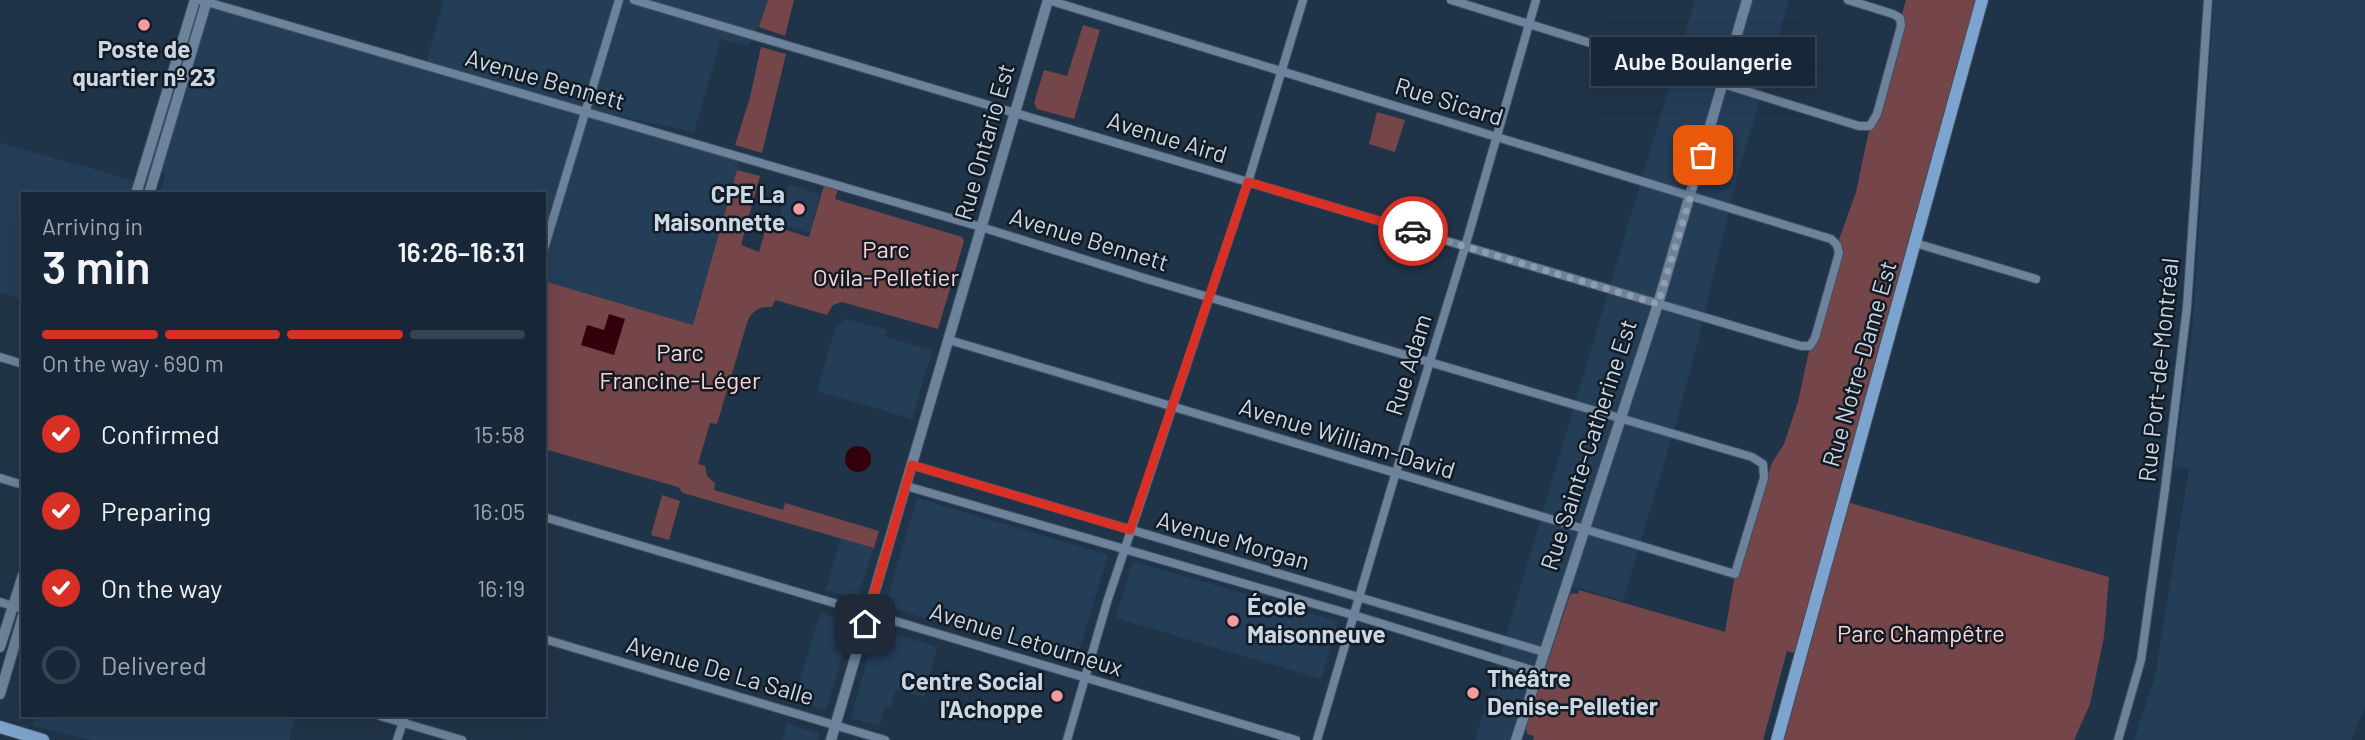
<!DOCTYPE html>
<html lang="en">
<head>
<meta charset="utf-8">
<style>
  :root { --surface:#182737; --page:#253342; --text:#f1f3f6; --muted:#9fa5ad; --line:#364452; --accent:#d93025 }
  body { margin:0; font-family:Barlow,sans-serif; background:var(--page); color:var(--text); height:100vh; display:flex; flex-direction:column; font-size:26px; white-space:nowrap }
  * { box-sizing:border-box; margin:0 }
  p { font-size:23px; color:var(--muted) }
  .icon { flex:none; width:38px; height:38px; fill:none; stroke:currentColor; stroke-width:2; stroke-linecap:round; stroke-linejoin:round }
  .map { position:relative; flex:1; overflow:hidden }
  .details { position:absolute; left:21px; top:192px; width:525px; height:525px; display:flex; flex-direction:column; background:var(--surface); border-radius:0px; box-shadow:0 7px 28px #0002,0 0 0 2px var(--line) }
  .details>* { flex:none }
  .pin { position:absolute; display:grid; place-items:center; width:60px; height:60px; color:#fff; margin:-30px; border-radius:14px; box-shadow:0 4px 10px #0006 }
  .courier { position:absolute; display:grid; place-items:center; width:70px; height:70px; margin:-35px; border:5px solid #d93025; border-radius:50%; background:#fff; color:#222; box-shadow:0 2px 9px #0007 }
  .bubble { position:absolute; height:49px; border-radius:0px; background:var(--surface); box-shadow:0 7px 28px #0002,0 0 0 2px var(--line); font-size:23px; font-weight:600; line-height:49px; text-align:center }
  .overview em { font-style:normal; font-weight:600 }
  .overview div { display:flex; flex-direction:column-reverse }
  .overview { display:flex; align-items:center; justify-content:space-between; height:119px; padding:0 21px }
  h1 { font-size:46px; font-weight:600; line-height:52px }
  .bar { display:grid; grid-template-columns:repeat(4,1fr); gap:10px 7px; align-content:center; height:84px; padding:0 21px }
  .bar i { height:9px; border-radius:5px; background:var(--line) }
  .bar .active { background:var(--accent) }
  .bar p { grid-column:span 4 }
  ol { padding:0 21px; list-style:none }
  li { display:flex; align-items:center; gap:21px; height:77px }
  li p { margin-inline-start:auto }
  li .icon { padding:7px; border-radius:50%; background:var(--accent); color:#fff; stroke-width:4 }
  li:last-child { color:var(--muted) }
  li i { width:38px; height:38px; border:4px solid var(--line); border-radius:50% }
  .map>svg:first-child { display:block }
  .built { fill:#253e58 }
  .green { fill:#744549 }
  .water { fill:#32000a }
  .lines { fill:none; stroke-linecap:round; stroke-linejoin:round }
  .street-casing { stroke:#3f5061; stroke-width:10 }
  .secondary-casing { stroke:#3f5061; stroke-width:12 }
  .primary-casing { stroke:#3f5061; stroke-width:14 }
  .street { stroke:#6d839b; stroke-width:8 }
  .secondary { stroke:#6d839b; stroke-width:10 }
  .primary { stroke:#7da4ce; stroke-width:12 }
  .done { stroke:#8f9eae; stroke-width:7; stroke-dasharray:0 12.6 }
  .route { stroke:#d93025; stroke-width:9 }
  .poi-dot { fill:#f49aa1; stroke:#121b24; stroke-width:2.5 }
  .labels { text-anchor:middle; stroke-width:5; stroke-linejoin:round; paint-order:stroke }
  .poi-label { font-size:24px; font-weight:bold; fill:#cbd7e5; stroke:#121b24; text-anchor:end }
  .street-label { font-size:24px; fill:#cbd7e5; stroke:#121b24 }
  .park-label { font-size:24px; fill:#fcd4d6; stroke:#121b24 }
</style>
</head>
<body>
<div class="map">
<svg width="2365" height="740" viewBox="0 0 2365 740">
  <rect width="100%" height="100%" fill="#203449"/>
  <!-- built -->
  <g class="built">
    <polygon points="444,0 768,0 760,23 748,46 721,39 694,132 542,100 740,159 693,325 544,281 544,194 160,194 166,174 155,174 206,3 425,67"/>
    <polygon points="1695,0 1789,0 1737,177 1698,341 1677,420 1623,601 1562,583 1512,740 1475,740"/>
    <polygon points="2214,0 2365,0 2365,707 2351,740 2134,740 2155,677 2189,469 2174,466 2192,334"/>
    <polygon points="0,143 140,182 136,194 23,194 23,300 0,293"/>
    <polygon points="789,184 820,194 810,233 777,223"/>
    <polygon points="846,319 887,330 885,337 932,350 912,419 817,391 836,327"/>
    <polygon points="917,498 1108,555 1076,661 1073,662 885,606"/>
    <polygon points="841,538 874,548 857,598 826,590"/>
    <polygon points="1135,562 1338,621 1321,679 1116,618 1132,563"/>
    <polygon points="820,613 850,621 852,624 826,710 794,701"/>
    <polygon points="882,630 937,647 924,697 896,689 890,707 885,707 879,726 851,718 875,632"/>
    <polygon points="35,716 296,716 289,740 92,740 32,726"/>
    <polygon points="787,724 818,733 818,740 782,740"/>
  </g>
  <!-- green -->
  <g class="green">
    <polygon points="768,0 794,0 785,36 759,27"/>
    <polygon points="1906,0 1982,0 1801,655 1787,651 1763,740 1533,740 1534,736 1527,734 1526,727 1570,595 1573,593 1578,594 1579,590 1725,632 1735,574 1772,463 1784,444 1798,402 1810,346 1837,245 1856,192 1870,126"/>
    <polygon points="1083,25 1100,30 1074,119 1037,109 1034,103 1044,70 1067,76"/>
    <polygon points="761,47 786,54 762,153 735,145 750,97"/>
    <polygon points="1377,112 1405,120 1395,152 1369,144"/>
    <path d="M737 170 760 176 741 245 759 252 767 224 809 237 825 182 839 186 835 199 962 237 964 241 938 329 842 302 833 305 827 315 775 300 772 307C760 306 751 311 747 323L717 424 710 423 698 464 705 466 707 476 715 483 714 490 783 510 785 503 879 531 874 548 683 493 678 487 544 449V281L693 325Z"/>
    <polygon points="662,495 680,501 669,540 651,535"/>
    <polygon points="1847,502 2109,577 2104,637 2090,704 2074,740 1780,740"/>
  </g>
  <!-- water -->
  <g class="water">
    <polygon points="609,314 625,319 614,355 581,345 587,325 604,330"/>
    <circle cx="858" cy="459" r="13"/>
  </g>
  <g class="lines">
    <defs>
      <g id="street">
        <polyline points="200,0 981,227 1147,279 1752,457 1763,464 1764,478 1735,574 949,340"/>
        <polyline points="634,0 1801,346 1810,346 1815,338 1839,253 1837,245 1831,239 1048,0"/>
        <polyline points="1451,0 1859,126 1870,126 1877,114 1901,26 1900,18 1893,14 1848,0"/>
        <polyline points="1915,243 2036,279"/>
        <polyline points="544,249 619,0"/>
        <polyline points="0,357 23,364"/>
        <polyline points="912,465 1544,652"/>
        <polyline points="0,478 23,485"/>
        <polyline points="906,486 1360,617 1538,672"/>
        <polyline points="544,517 1296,740"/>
        <polyline points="0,602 23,609"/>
        <polyline points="544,639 885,740"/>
        <polyline points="380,716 462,740"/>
        <polyline points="397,740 405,716"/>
        <polyline points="1067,740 1107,602 1248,182 1303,0"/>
        <polyline points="1317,740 1393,482 1465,247 1536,0"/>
        <polyline points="2118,740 2141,660 2165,489 2187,307 2208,0"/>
      </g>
      <g id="secondary">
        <polyline points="136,194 195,0"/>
        <polyline points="149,194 207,0"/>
        <polyline points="0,647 23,575"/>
        <polyline points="0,694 23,616"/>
        <polyline points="831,740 1048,0"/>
        <polyline points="1516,740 1658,304 1747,0"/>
      </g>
      <g id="primary">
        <polyline points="0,727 43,740"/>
        <polyline points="1777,740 1982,0"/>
      </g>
    </defs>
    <!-- street casing -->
    <use href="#street" class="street-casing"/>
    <!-- secondary casing -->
    <use href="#secondary" class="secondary-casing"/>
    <!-- primary casing -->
    <use href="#primary" class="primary-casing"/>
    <!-- street -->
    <use href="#street" class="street"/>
    <!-- secondary -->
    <use href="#secondary" class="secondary"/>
    <!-- primary -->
    <use href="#primary" class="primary"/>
  </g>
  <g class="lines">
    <!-- done -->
    <polyline class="done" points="1413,231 1658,304 1703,155"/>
    <!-- route -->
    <polyline class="route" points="865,624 912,465 1130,530 1248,182 1413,231"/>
  </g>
  <!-- markers -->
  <g class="poi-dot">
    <circle cx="144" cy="25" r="7"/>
    <circle cx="799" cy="209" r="7"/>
    <circle cx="1233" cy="621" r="7"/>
    <circle cx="1473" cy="693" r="7"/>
    <circle cx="1057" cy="696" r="7"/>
  </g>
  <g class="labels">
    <!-- poi labels -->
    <g class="poi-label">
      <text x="144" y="58" text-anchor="middle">Poste de<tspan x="144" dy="28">quartier nº 23</tspan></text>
      <text x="785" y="203">CPE La<tspan x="785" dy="28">Maisonnette</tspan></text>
      <text x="1247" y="615" text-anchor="start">École<tspan x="1247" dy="28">Maisonneuve</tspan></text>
      <text x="1487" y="687" text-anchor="start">Théâtre<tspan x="1487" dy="28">Denise-Pelletier</tspan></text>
      <text x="1043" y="690">Centre Social<tspan x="1043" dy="28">l'Achoppe</tspan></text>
    </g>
    <!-- street labels -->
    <g class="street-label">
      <text transform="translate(545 80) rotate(16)" y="8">Avenue Bennett</text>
      <text transform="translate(1449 102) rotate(17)" y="8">Rue Sicard</text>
      <text transform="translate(1167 138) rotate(17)" y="8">Avenue Aird</text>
      <text transform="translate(985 142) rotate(-74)" y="8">Rue Ontario Est</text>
      <text transform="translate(1089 240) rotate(17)" y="8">Avenue Bennett</text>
      <text transform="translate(1860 364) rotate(-74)" y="8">Rue Notre-Dame Est</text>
      <text transform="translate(1409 365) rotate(-73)" y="8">Rue Adam</text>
      <text transform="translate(2159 370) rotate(-84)" y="8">Rue Port-de-Montréal</text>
      <text transform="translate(1347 439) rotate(17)" y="8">Avenue William-David</text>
      <text transform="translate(1589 445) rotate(-72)" y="8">Rue Sainte-Catherine Est</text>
      <text transform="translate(1233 541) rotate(16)" y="8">Avenue Morgan</text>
      <text transform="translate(1026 640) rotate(17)" y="8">Avenue Letourneux</text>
      <text transform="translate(720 671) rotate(16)" y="8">Avenue De La Salle</text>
    </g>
    <!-- park labels -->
    <g class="park-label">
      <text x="886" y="258">Parc<tspan x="886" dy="28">Ovila-Pelletier</tspan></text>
      <text x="680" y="361">Parc<tspan x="680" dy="28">Francine-Léger</tspan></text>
      <text x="1921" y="642">Parc Champêtre</text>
    </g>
  </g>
</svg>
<div class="pin" style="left:1703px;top:155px;background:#ea580c"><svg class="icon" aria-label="bag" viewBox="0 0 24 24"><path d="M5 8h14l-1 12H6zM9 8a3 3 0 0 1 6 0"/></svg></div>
<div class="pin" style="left:865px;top:624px;background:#1f2937"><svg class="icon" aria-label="home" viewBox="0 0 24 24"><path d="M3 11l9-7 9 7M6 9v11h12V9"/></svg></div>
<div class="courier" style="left:1413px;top:231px"><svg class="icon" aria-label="car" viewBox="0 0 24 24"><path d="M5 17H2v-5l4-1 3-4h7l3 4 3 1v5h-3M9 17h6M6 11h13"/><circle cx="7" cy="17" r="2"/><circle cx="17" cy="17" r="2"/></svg></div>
<div class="bubble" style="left:1591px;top:37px;width:224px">Aube Boulangerie</div>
<section class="details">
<div class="overview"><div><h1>3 min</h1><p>Arriving in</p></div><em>16:26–16:31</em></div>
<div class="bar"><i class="active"></i><i class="active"></i><i class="active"></i><i></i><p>On the way · 690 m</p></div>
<ol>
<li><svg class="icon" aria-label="check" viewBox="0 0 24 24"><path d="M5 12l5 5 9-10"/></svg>Confirmed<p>15:58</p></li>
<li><svg class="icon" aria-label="check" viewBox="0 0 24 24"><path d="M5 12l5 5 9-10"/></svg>Preparing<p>16:05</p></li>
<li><svg class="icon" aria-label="check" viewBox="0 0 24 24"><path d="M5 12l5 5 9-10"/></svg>On the way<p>16:19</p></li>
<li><i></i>Delivered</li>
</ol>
</section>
</div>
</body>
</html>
